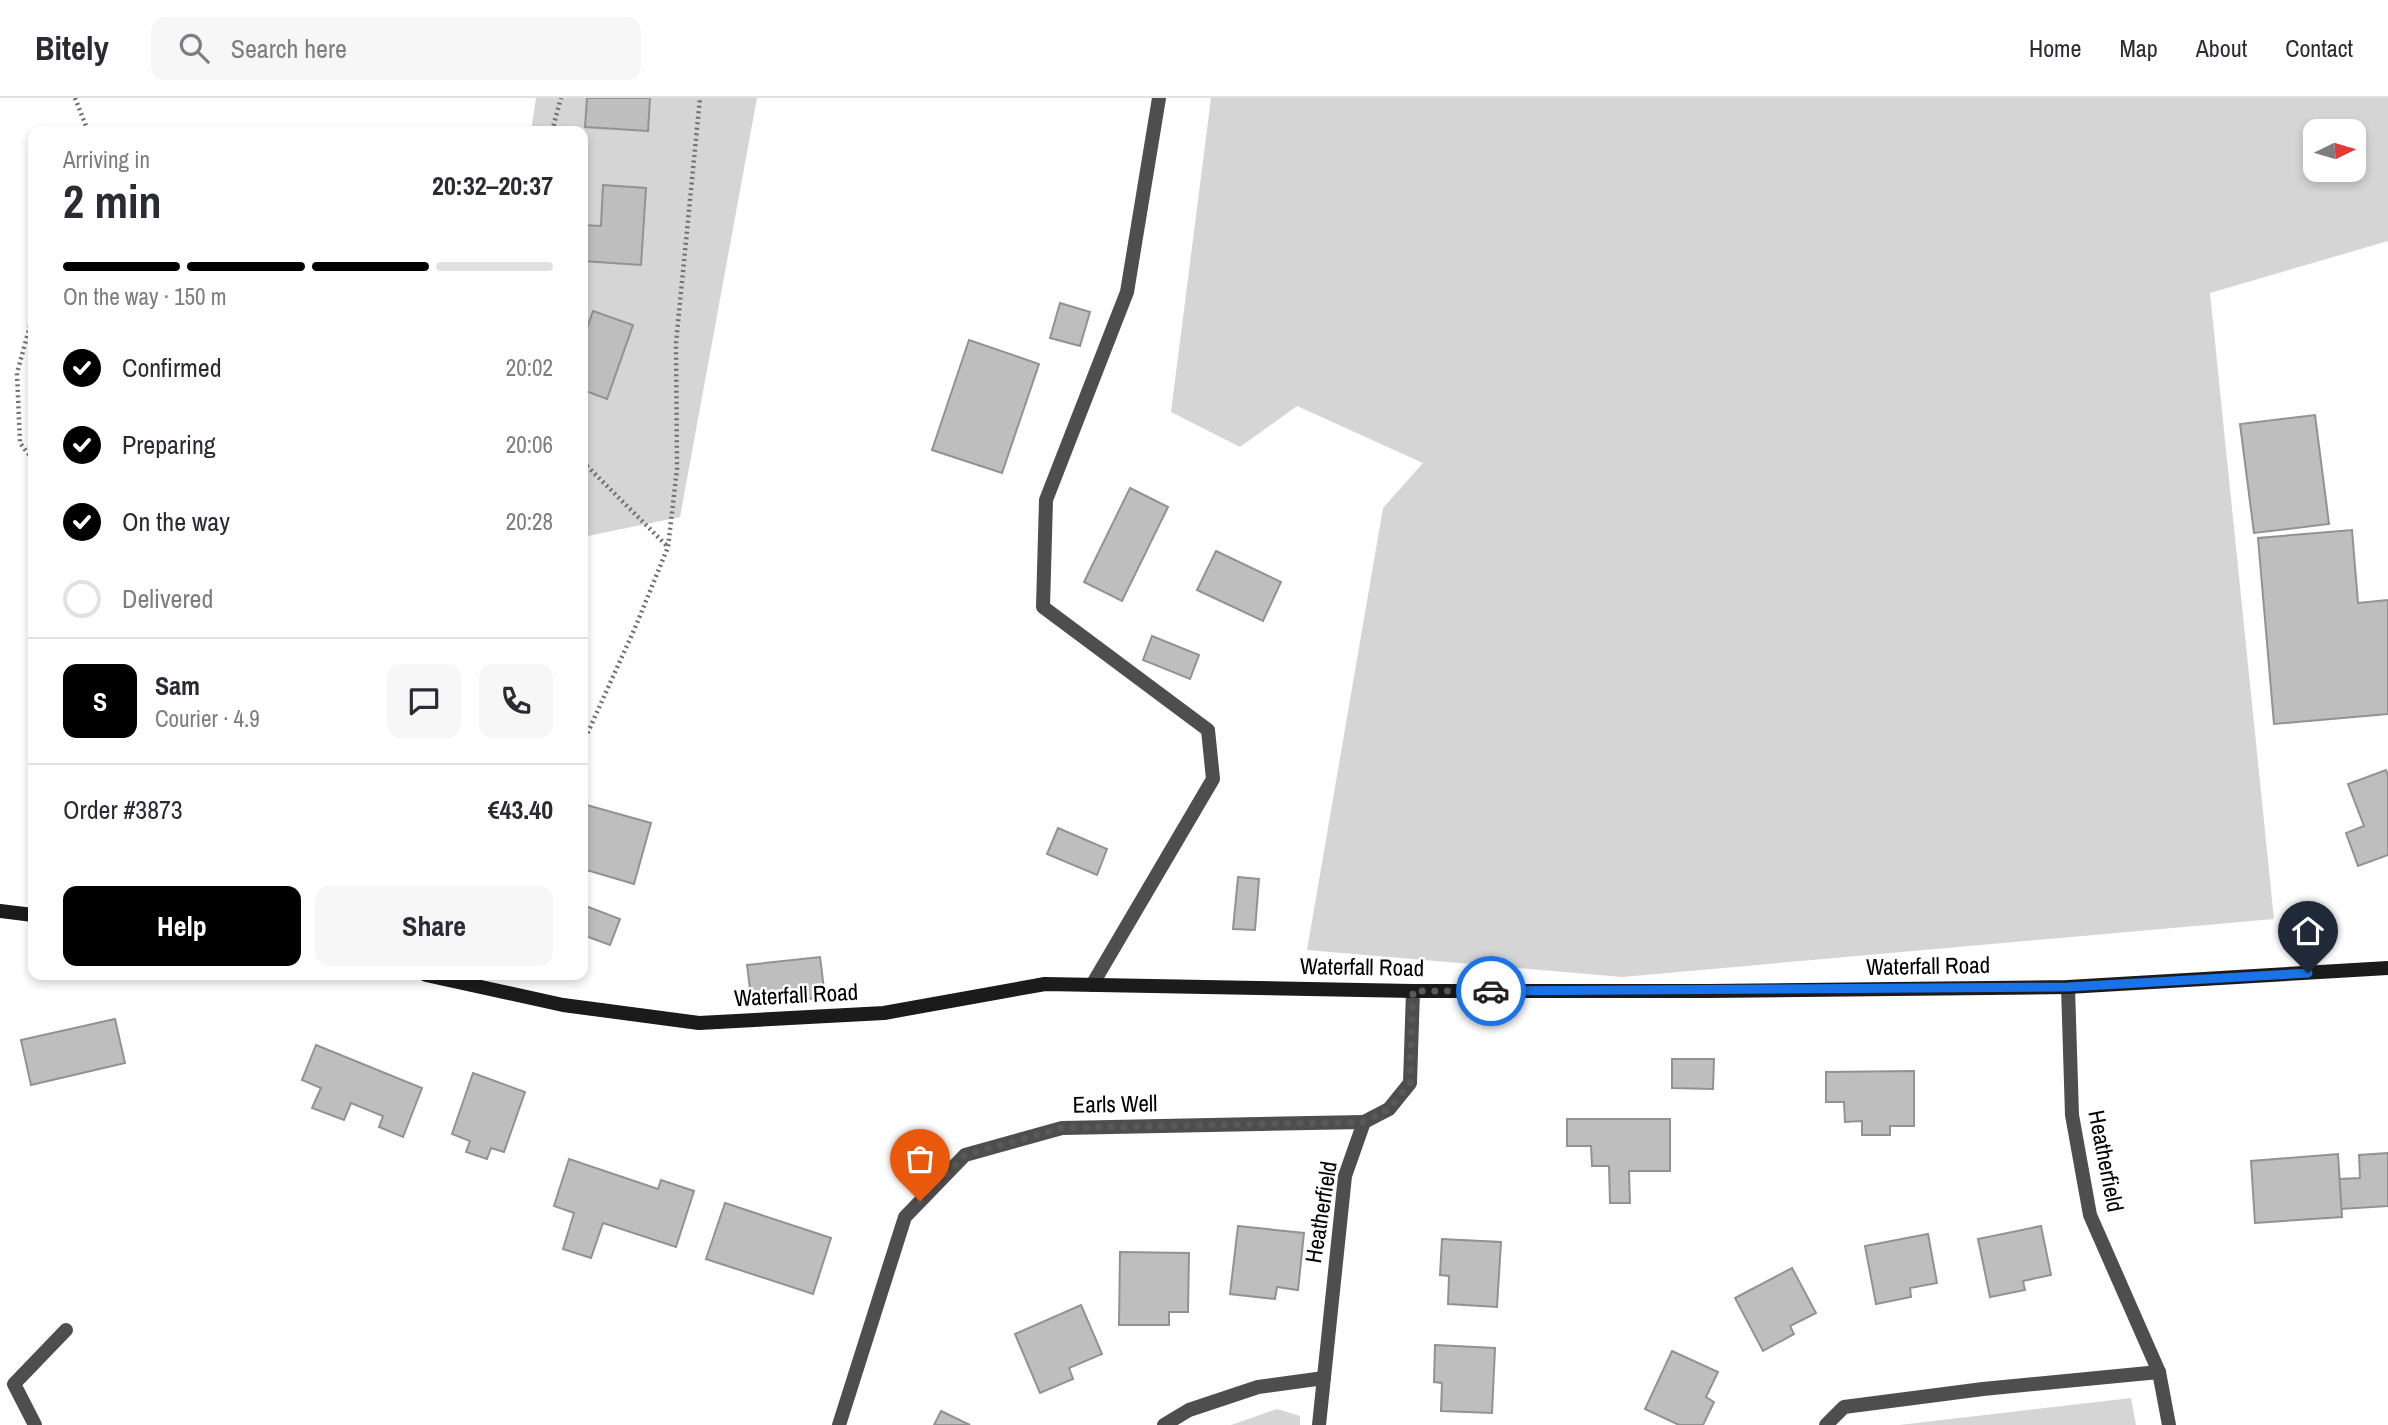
<!DOCTYPE html>
<html lang="en">
<head>
<meta charset="utf-8">
<style>
  :root { --surface:#fff; --page:#f7f7f7; --text:#2b2b33; --muted:#7c7c81; --line:#e1e1e2; --accent:#000 }
  body { margin:0; font-family:"Archivo Narrow",sans-serif; background:var(--page); color:var(--text); height:100vh; display:flex; flex-direction:column; font-size:26px; white-space:nowrap }
  * { box-sizing:border-box; margin:0 }
  p { font-size:23px; color:var(--muted) }
  .icon { flex:none; width:38px; height:38px; fill:none; stroke:currentColor; stroke-width:2; stroke-linecap:round; stroke-linejoin:round }
  .map { position:relative; flex:1; overflow:hidden }
  .panel { position:absolute; left:28px; top:28px; width:560px; height:854px; display:flex; flex-direction:column; background:var(--surface); border-radius:14px; box-shadow:0 4px 10px #0003 }
  .panel>* { flex:none }
  .needle { width:46px; rotate:85deg }
  .fabs { position:absolute; left:2303px; top:21px; display:grid; gap:14px }
  .fabs a { display:grid; place-items:center; width:63px; height:63px; border-radius:14px; background:var(--surface); box-shadow:0 4px 10px #0003; font-size:35px }
  .pin { position:absolute; display:grid; place-items:center; width:60px; height:60px; color:#fff; margin:-72px -30px; border-radius:50% 50% 50% 0; rotate:-45deg; box-shadow:0 0 7px #0007 }
  .pin .icon { rotate:45deg }
  .courier { position:absolute; display:grid; place-items:center; width:70px; height:70px; margin:-35px; border:5px solid #1a73e8; border-radius:50%; background:#fff; color:#222; box-shadow:0 2px 9px #0007 }
  .summary em { font-style:normal; font-weight:700 }
  .summary div { display:flex; flex-direction:column-reverse }
  .summary { display:flex; align-items:center; justify-content:space-between; height:119px; padding:0 35px }
  h1 { font-size:46px; font-weight:700; line-height:52px }
  .bar { display:grid; grid-template-columns:repeat(4,1fr); gap:10px 7px; align-content:center; height:84px; padding:0 35px }
  .bar i { height:9px; border-radius:5px; background:var(--line) }
  .bar .current { background:var(--accent) }
  .bar p { grid-column:span 4 }
  .line { display:flex; align-items:center; gap:18px; padding:0 35px; border-top:2px solid var(--line) }
  .line div { flex:1 }
  .round { display:grid; place-items:center; flex:none; width:74px; height:74px; border-radius:14px; background:var(--page) }
  ol { padding:0 35px; list-style:none }
  li { display:flex; align-items:center; gap:21px; height:77px }
  li p { margin-inline-start:auto }
  li .icon { padding:7px; border-radius:50%; background:var(--accent); color:#fff; stroke-width:4 }
  li:last-child { color:var(--muted) }
  li i { width:38px; height:38px; border:4px solid var(--line); border-radius:50% }
  .button { display:flex; gap:14px; margin-top:auto; padding:14px 35px }
  .button a { flex:1; height:80px; border-radius:14px; background:var(--accent); color:#fff; font-size:28px; font-weight:700; line-height:80px; text-align:center }
  .button a+a { background:var(--page); color:var(--text) }
  header { display:flex; align-items:center; gap:42px; box-sizing:border-box; height:98px; padding:0 35px; background:var(--surface); border-bottom:2px solid var(--line) }
  header strong { font-size:33px }
  nav { display:flex; gap:38px; margin-inline-start:auto; font-size:24px }
  .search { width:490px; height:63px; background:var(--page); display:flex; align-items:center; gap:18px; box-sizing:border-box; padding:0 24px; border-radius:14px; color:var(--muted); font-size:26px }
  .map>svg:first-child { display:block }
  .green { fill:#d5d5d5; fill-rule:evenodd }
  .building { fill:#bebebe; stroke:#929292; stroke-width:2 }
  .lines { fill:none; stroke-linecap:round; stroke-linejoin:round }
  .path { stroke:#707070; stroke-width:4.5; stroke-dasharray:2 3.5; stroke-linecap:butt }
  .lane { stroke:#4e4e4e; stroke-width:14 }
  .street { stroke:#4e4e4e; stroke-width:14 }
  .secondary { stroke:#1b1b1b; stroke-width:14 }
  .done { stroke:#595959; stroke-width:7; stroke-dasharray:0 12.6 }
  .route { stroke:#1a73e8; stroke-width:9 }
  .labels { text-anchor:middle; stroke-width:5; stroke-linejoin:round; paint-order:stroke }
  .street-label { font-size:23px; fill:#000; stroke:#fff }
</style>
</head>
<body>
<header>
<strong>Bitely</strong>
<div class="search"><svg class="icon" aria-label="search" viewBox="0 0 24 24"><circle cx="10" cy="10" r="6"/><path d="M15 15l6 6"/></svg>Search here</div>
<nav><a>Home</a><a>Map</a><a>About</a><a>Contact</a></nav>
</header>
<div class="map">
<svg width="2388" height="1327" viewBox="0 0 2388 1327">
  <rect width="100%" height="100%" fill="#fff"/>
  <!-- green -->
  <g class="green">
    <polygon points="536,0 757,0 680,419 583,439 583,33 531,33"/>
    <path d="M1211 0H2388V143L2210 195 2274 821 1622 879 1307 852 1383 410 1423 365 1297 308 1240 349 1171 314ZM2354 33V72H2315V33Z"/>
    <polygon points="32,401 33,401 33,777 29,776"/>
    <polygon points="2131,1300 2136,1327 1899,1327"/>
    <polygon points="1277,1311 1300,1318 1300,1327 1231,1327"/>
  </g>
  <!-- building -->
  <g class="building">
    <polygon points="587,0 650,0 648,33 585,29"/>
    <polygon points="603,87 646,90 641,167 583,163 583,127 601,128"/>
    <polygon points="1060,205 1090,214 1080,248 1050,240"/>
    <polygon points="593,213 633,227 607,301 583,292 583,242"/>
    <polygon points="969,242 1039,266 1002,375 932,352"/>
    <polygon points="2315,317 2329,426 2254,435 2240,326"/>
    <polygon points="1130,390 1168,409 1122,503 1084,484"/>
    <polygon points="2352,432 2358,505 2388,502 2388,616 2274,626 2258,440"/>
    <polygon points="1216,453 1281,484 1263,523 1197,492"/>
    <polygon points="1152,538 1199,557 1190,581 1143,562"/>
    <polygon points="2386,672 2388,678 2388,757 2358,768 2346,735 2364,728 2348,686"/>
    <polygon points="583,706 651,725 634,786 583,771"/>
    <polygon points="1058,730 1107,751 1097,777 1047,756"/>
    <polygon points="1238,779 1259,781 1255,832 1233,831"/>
    <polygon points="583,807 620,821 610,847 583,837"/>
    <polygon points="820,859 825,899 752,907 747,867"/>
    <polygon points="115,921 125,965 31,987 21,942"/>
    <polygon points="316,947 422,990 403,1039 379,1029 383,1018 351,1005 344,1022 312,1010 321,990 302,982"/>
    <polygon points="1672,961 1714,961 1713,991 1672,990"/>
    <polygon points="1914,973 1914,1028 1890,1028 1890,1037 1862,1037 1862,1023 1845,1024 1844,1004 1826,1004 1826,974"/>
    <polygon points="473,975 525,994 504,1054 491,1050 487,1061 466,1054 470,1043 452,1036"/>
    <polygon points="1567,1021 1670,1021 1670,1073 1629,1073 1630,1105 1610,1105 1609,1068 1592,1068 1591,1048 1567,1048"/>
    <polygon points="2388,1055 2388,1108 2341,1111 2339,1081 2360,1080 2359,1057"/>
    <polygon points="2338,1056 2342,1119 2255,1125 2251,1063"/>
    <polygon points="569,1061 658,1091 661,1082 694,1093 676,1149 603,1125 591,1160 563,1151 574,1115 554,1108"/>
    <polygon points="725,1105 831,1140 813,1196 706,1161"/>
    <polygon points="1238,1128 1304,1135 1298,1192 1277,1189 1275,1201 1230,1196"/>
    <polygon points="2041,1128 2051,1177 2023,1183 2025,1192 1990,1199 1978,1141"/>
    <polygon points="1928,1136 1937,1185 1910,1190 1911,1199 1876,1206 1865,1148"/>
    <polygon points="1442,1141 1501,1144 1497,1209 1448,1206 1449,1178 1440,1177"/>
    <polygon points="1120,1154 1189,1155 1188,1214 1169,1214 1169,1227 1119,1227"/>
    <polygon points="1792,1170 1816,1215 1790,1228 1794,1236 1763,1253 1735,1200"/>
    <polygon points="1081,1207 1102,1256 1069,1270 1073,1281 1040,1295 1015,1236"/>
    <polygon points="1435,1247 1495,1250 1492,1315 1441,1313 1442,1285 1434,1284"/>
    <polygon points="1672,1253 1718,1274 1706,1299 1714,1304 1703,1327 1679,1327 1645,1311"/>
    <polygon points="941,1313 970,1327 934,1327"/>
  </g>
  <g class="lines">
    <!-- path -->
    <g class="path">
      <polyline points="75,0 88,33"/>
      <polyline points="552,33 561,0"/>
      <polyline points="33,217 17,275 20,345 33,362"/>
      <polyline points="583,364 668,449"/>
      <polyline points="583,645 635,530 668,449 677,371 676,245 700,0"/>
    </g>
    <!-- lane -->
    <polyline class="lane" points="1092,887 1213,681 1208,632 1043,509 1046,402 1127,194 1159,0"/>
    <!-- street -->
    <g class="street">
      <polyline points="2068,889 2072,1017 2090,1117 2159,1274 2169,1327"/>
      <polyline points="35,1327 14,1286 66,1232"/>
      <polyline points="839,1327 905,1119 965,1057 1062,1030 1364,1024"/>
      <polyline points="1164,1327 1189,1312 1258,1289 1324,1280"/>
      <polyline points="1319,1327 1345,1078 1364,1024 1389,1011 1410,985 1413,893"/>
      <polyline points="1826,1327 1844,1309 1983,1291 2159,1274"/>
    </g>
    <!-- secondary -->
    <g class="secondary">
      <polyline points="0,813 33,817"/>
      <polyline points="426,877 563,907 699,925 884,915 1045,886 1413,893 1708,893 2068,889 2388,870"/>
    </g>
  </g>
  <g class="lines">
    <!-- done -->
    <polyline class="done" points="920,1103 965,1057 1062,1030 1364,1024 1389,1011 1410,985 1413,893 1491,893"/>
    <!-- route -->
    <polyline class="route" points="1491,893 2068,889 2308,875"/>
  </g>
  <g class="labels">
    <!-- street labels -->
    <g class="street-label">
      <text transform="translate(1928 868) rotate(-1)" y="8">Waterfall Road</text>
      <text transform="translate(1362 869) rotate(1)" y="8">Waterfall Road</text>
      <text transform="translate(796 897) rotate(-3)" y="8">Waterfall Road</text>
      <text transform="translate(1115 1006) rotate(-1)" y="8">Earls Well</text>
      <text transform="translate(2106 1063) rotate(79)" y="8">Heatherfield</text>
      <text transform="translate(1321 1114) rotate(-81)" y="8">Heatherfield</text>
    </g>
  </g>
</svg>
<div class="fabs">
<a><svg class="needle" viewBox="-14 -14 28 28"><path d="M0-13l5 13h-10z" fill="#e53935"/><path d="M0 13l5-13h-10z" fill="#7c7c81"/></svg></a>
</div>
<div class="pin" style="left:920px;top:1103px;background:#ea580c"><svg class="icon" aria-label="bag" viewBox="0 0 24 24"><path d="M5 8h14l-1 12H6zM9 8a3 3 0 0 1 6 0"/></svg></div>
<div class="pin" style="left:2308px;top:875px;background:#1f2937"><svg class="icon" aria-label="home" viewBox="0 0 24 24"><path d="M3 11l9-7 9 7M6 9v11h12V9"/></svg></div>
<div class="courier" style="left:1491px;top:893px"><svg class="icon" aria-label="car" viewBox="0 0 24 24"><path d="M5 17H2v-5l4-1 3-4h7l3 4 3 1v5h-3M9 17h6M6 11h13"/><circle cx="7" cy="17" r="2"/><circle cx="17" cy="17" r="2"/></svg></div>
<section class="panel">
<div class="summary"><div><h1>2 min</h1><p>Arriving in</p></div><em>20:32–20:37</em></div>
<div class="bar"><i class="current"></i><i class="current"></i><i class="current"></i><i></i><p>On the way · 150 m</p></div>
<ol>
<li><svg class="icon" aria-label="check" viewBox="0 0 24 24"><path d="M5 12l5 5 9-10"/></svg>Confirmed<p>20:02</p></li>
<li><svg class="icon" aria-label="check" viewBox="0 0 24 24"><path d="M5 12l5 5 9-10"/></svg>Preparing<p>20:06</p></li>
<li><svg class="icon" aria-label="check" viewBox="0 0 24 24"><path d="M5 12l5 5 9-10"/></svg>On the way<p>20:28</p></li>
<li><i></i>Delivered</li>
</ol>
<div class="line" style="height:126px"><b class="round" style="background:var(--accent);color:#fff">S</b><div><b>Sam</b><p>Courier · 4.9</p></div><a class="round"><svg class="icon" aria-label="chat" viewBox="0 0 24 24"><path d="M4 5h16v11H9l-5 4z"/></svg></a><a class="round"><svg class="icon" aria-label="phone" viewBox="0 0 24 24"><path d="M5 4h4l2 5-3 2q2 4 5 5l2-3 5 2v4C11 20 4 13 5 4z"/></svg></a></div>
<div class="line" style="height:91px"><div>Order #3873</div><b>€43.40</b></div>
<div class="button"><a>Help</a><a>Share</a></div>
</section>
</div>
</body>
</html>
